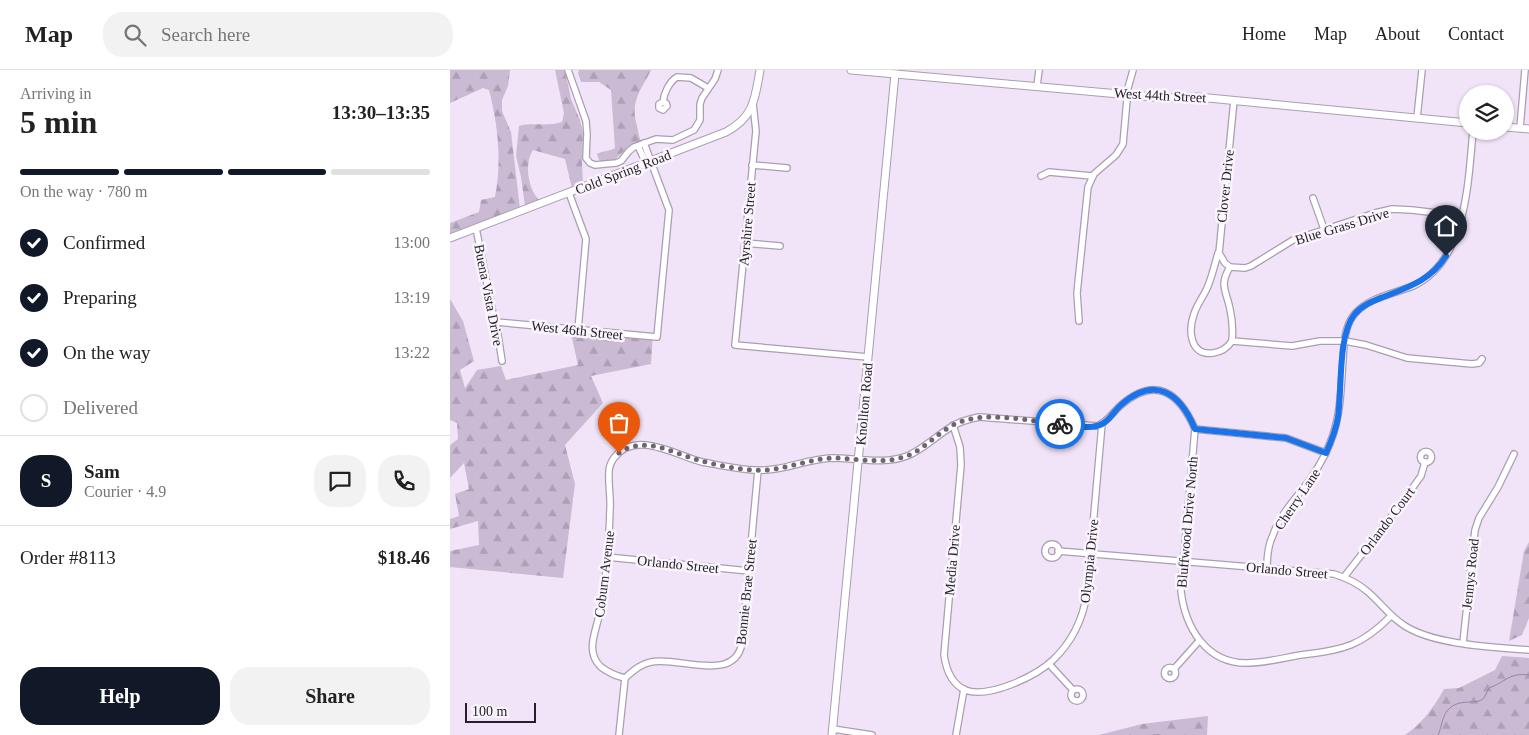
<!DOCTYPE html>
<html lang="en">
<head>
<meta charset="utf-8">
<style>
  :root { --surface:#fff; --page:#f2f2f2; --text:#222; --muted:#767676; --line:#e0e0e0; --accent:#111827 }
  body { margin:0; font-family:Georgia,serif; background:var(--page); color:var(--text); height:100vh; display:flex; flex-direction:column; font-size:19px; white-space:nowrap }
  * { box-sizing:border-box; margin:0 }
  p { font-size:16px; color:var(--muted) }
  .icon { flex:none; width:28px; height:28px; fill:none; stroke:currentColor; stroke-width:2; stroke-linecap:round; stroke-linejoin:round }
  .map { position:relative; flex:1; overflow:hidden }
  .side { display:flex; flex-direction:column; background:var(--surface); width:450px }
  .side>* { flex:none }
  .fabs { position:absolute; left:1009px; top:15px; display:grid; gap:10px }
  .fabs a { display:grid; place-items:center; width:55px; height:55px; border-radius:50%; background:var(--surface); box-shadow:0 1px 4px #0004; font-size:25px }
  .scale { position:absolute; left:15px; bottom:12px; width:71px; box-sizing:border-box; padding-left:5px; border:2px solid #262128; border-top:0; font-size:14px; line-height:18px; white-space:nowrap; color:#262128; -webkit-text-stroke:4px #faf5fd; paint-order:stroke }
  .pin { position:absolute; display:grid; place-items:center; width:42px; height:42px; color:#fff; margin:-51px -21px; border-radius:50% 50% 50% 0; rotate:-45deg; box-shadow:0 0 5px #0007 }
  .pin .icon { rotate:45deg }
  .courier { position:absolute; display:grid; place-items:center; width:50px; height:50px; margin:-25px; border:4px solid #1a73e8; border-radius:50%; background:#fff; color:#222; box-shadow:0 1px 6px #0007 }
  .headline em { font-style:normal; font-weight:700 }
  .headline div { display:flex; flex-direction:column-reverse }
  .headline { display:flex; align-items:center; justify-content:space-between; height:85px; padding:0 20px }
  h1 { font-size:32px; font-weight:700; line-height:38px }
  .bar { display:grid; grid-template-columns:repeat(4,1fr); gap:8px 5px; align-content:center; height:60px; padding:0 20px }
  .bar i { height:6px; border-radius:4px; background:var(--line) }
  .bar .current { background:var(--accent) }
  .bar p { grid-column:span 4 }
  .line { display:flex; align-items:center; gap:12px; padding:0 20px; border-top:1px solid var(--line) }
  .line div { flex:1 }
  .round { display:grid; place-items:center; flex:none; width:52px; height:52px; border-radius:20px; background:var(--page) }
  ol { padding:0 20px; list-style:none }
  li { display:flex; align-items:center; gap:15px; height:55px }
  li p { margin-inline-start:auto }
  li .icon { padding:5px; border-radius:50%; background:var(--accent); color:#fff; stroke-width:4 }
  li:last-child { color:var(--muted) }
  li i { width:28px; height:28px; border:2px solid var(--line); border-radius:50% }
  .primary-button { display:flex; gap:10px; margin-top:auto; padding:10px 20px }
  .primary-button a { flex:1; height:58px; border-radius:20px; background:var(--accent); color:#fff; font-size:20px; font-weight:700; line-height:58px; text-align:center }
  .primary-button a+a { background:var(--page); color:var(--text) }
  header { display:flex; align-items:center; gap:30px; box-sizing:border-box; height:70px; padding:0 25px; background:var(--surface); border-bottom:1px solid var(--line) }
  header strong { font-size:24px }
  nav { display:flex; gap:28px; margin-inline-start:auto; font-size:18px }
  .search { width:350px; height:45px; background:var(--page); display:flex; align-items:center; gap:12px; box-sizing:border-box; padding:0 18px; border-radius:20px; color:var(--muted); font-size:19px }
  main { display:flex; flex:1; min-height:0 }
  .map>svg:first-child { display:block }
  .forest { fill:url(#forest-firs) }
  .lines { fill:none; stroke-linecap:round; stroke-linejoin:round }
  .stream { stroke:#9c82aa; stroke-width:1 }
  .minor-casing { stroke:#aa9eb1; stroke-width:8 }
  .tertiary-casing { stroke:#aa9eb1; stroke-width:9 }
  .minor { stroke:#fff; stroke-width:5.5 }
  .tertiary { stroke:#fff; stroke-width:7 }
  .done { stroke:#6d6571; stroke-width:5; stroke-dasharray:0 9 }
  .route { stroke:#1a73e8; stroke-width:6 }
  .labels { text-anchor:middle; stroke-width:5; stroke-linejoin:round; paint-order:stroke }
  .street-label { font-size:14px; fill:#262128; stroke:#faf5fd }
</style>
</head>
<body>
<header>
<strong>Map</strong>
<div class="search"><svg class="icon" aria-label="search" viewBox="0 0 24 24"><circle cx="10" cy="10" r="6"/><path d="M15 15l6 6"/></svg>Search here</div>
<nav><a>Home</a><a>Map</a><a>About</a><a>Contact</a></nav>
</header>
<main>
<section class="side">
<div class="headline"><div><h1>5 min</h1><p>Arriving in</p></div><em>13:30–13:35</em></div>
<div class="bar"><i class="current"></i><i class="current"></i><i class="current"></i><i></i><p>On the way · 780 m</p></div>
<ol>
<li><svg class="icon" aria-label="check" viewBox="0 0 24 24"><path d="M5 12l5 5 9-10"/></svg>Confirmed<p>13:00</p></li>
<li><svg class="icon" aria-label="check" viewBox="0 0 24 24"><path d="M5 12l5 5 9-10"/></svg>Preparing<p>13:19</p></li>
<li><svg class="icon" aria-label="check" viewBox="0 0 24 24"><path d="M5 12l5 5 9-10"/></svg>On the way<p>13:22</p></li>
<li><i></i>Delivered</li>
</ol>
<div class="line" style="height:90px"><b class="round" style="background:var(--accent);color:#fff">S</b><div><b>Sam</b><p>Courier · 4.9</p></div><a class="round"><svg class="icon" aria-label="chat" viewBox="0 0 24 24"><path d="M4 5h16v11H9l-5 4z"/></svg></a><a class="round"><svg class="icon" aria-label="phone" viewBox="0 0 24 24"><path d="M5 4h4l2 5-3 2q2 4 5 5l2-3 5 2v4C11 20 4 13 5 4z"/></svg></a></div>
<div class="line" style="height:65px"><div>Order #8113</div><b>$18.46</b></div>
<div class="primary-button"><a>Help</a><a>Share</a></div>
</section>
<div class="map">
<svg width="1079" height="665" viewBox="0 0 1079 665">
  <defs>
    <pattern id="forest-firs" width="22" height="20" patternUnits="userSpaceOnUse" patternTransform="scale(1.25)"><rect width="22" height="20" fill="#cabad3"/><path d="M5 1l3.5 6h-7zM16 11l3.5 6h-7z" fill="#ada0b5"/></pattern>
  </defs>
  <rect width="100%" height="100%" fill="#f1e4f8"/>
  <!-- forest -->
  <g class="forest">
    <path d="M0 0H60L58 16 52 30V41L61 62 70 139 0 166V153L29 142 31 130 45 127C52 91 48 55 39 20L33 18 0 33Z"/>
    <path d="M105 0H115L121 29 130 50 133 63 132 94 133 114 122 118 115 89 83 80C74 94 78 118 89 130L75 136 71 107 66 86 69 56C83 52 96 57 112 52L114 43Z"/>
    <path d="M129 0H201C192 19 181 29 186 52 188 58 188 65 191 71 186 73 181 76 177 79 167 86 162 97 149 90L147 84C153 80 159 82 165 78L161 20 149 12H131L128 3Z"/>
    <polygon points="0,229 13,251 24,291 10,300 15,318 27,300 51,296 56,310 128,295 119,255 203,263 201,294 141,306 153,333 115,375 125,414 113,508 0,497 0,481 29,475 28,451 0,459 0,449 9,446 5,424 19,419 14,393 0,408 0,375 8,369 7,353 0,350"/>
    <polygon points="1079,472 1079,548 1072,565 1059,571 1074,481"/>
    <path d="M1052 586 1079 588V665H955C972 654 984 637 994 619L1009 618 1045 600Z"/>
    <polygon points="758,646 757,665 649,665 692,654"/>
  </g>
  <g class="lines">
    <!-- stream -->
    <g class="stream">
      <polyline points="703,665 710,665"/>
      <path d="M988 665C992 657 992 646 998 640 1009 627 1027 636 1034 628 1036 625 1037 621 1039 618 1056 612 1059 602 1079 605"/>
    </g>
    <defs>
      <g id="minor">
        <polyline points="118,0 136,51 137,64 136,88 140,93 145,95 166,93 171,91 179,81 184,77 206,69 223,70 244,60 250,50 250,34 252,28 265,9 268,0"/>
        <polyline points="587,16 589,0"/>
        <polyline points="784,30 769,183 775,193 780,197 795,198 801,196 843,170 925,143 942,139 962,140 1012,146"/>
        <path d="M213 32 216 33 217 36 213 40 209 38V34L213 32C214 23 219 12 227 7L241 8 258 18"/>
        <polyline points="303,34 306,61 285,275 418,287"/>
        <polyline points="967,48 972,0"/>
        <polyline points="1070,58 1075,0"/>
        <polyline points="188,76 196,93"/>
        <polyline points="302,95 337,98"/>
        <polyline points="591,106 599,102 642,106"/>
        <polyline points="119,123 136,169 128,260"/>
        <polyline points="863,128 874,159"/>
        <polyline points="26,158 44,249 46,252 52,291"/>
        <polyline points="295,173 330,176"/>
        <path d="M768 183C765 194 762 206 758 216 754 226 747 234 744 244 738 261 740 286 763 283 771 282 778 277 782 271 783 261 782 248 780 239 776 220 769 215 780 197"/>
        <polyline points="629,251 627,223 638,117 644,104 666,85 673,74 678,18 683,0"/>
        <polyline points="46,252 207,267 219,140 194,73"/>
        <polyline points="782,271 842,276 870,271 895,271 916,275 957,288 1022,294 1029,293 1032,289"/>
        <path d="M503 355 510 377 511 395 494 585C496 599 502 614 515 620 539 629 586 606 603 590 622 572 633 549 637 523L652 354"/>
        <path d="M745 359 731 521C735 557 756 593 796 593 813 593 829 589 845 586 891 579 907 580 941 546"/>
        <circle cx="976" cy="387" r="5.5"/>
        <circle cx="602" cy="481" r="7"/>
        <path d="M608 481 884 504C897 508 908 513 918 522 931 533 940 547 955 556 985 575 1043 577 1079 580"/>
        <polyline points="157,487 299,501"/>
        <path d="M817 498C817 486 818 475 823 465 830 444 848 426 861 408 870 395 878 380 883 365 891 341 891 315 893 290 894 275 894 259 903 246 916 228 943 224 963 216 1017 191 1018 112 1023 61"/>
        <polyline points="894,507 948,438 971,406 975,392"/>
        <polyline points="1013,573 1025,460 1029,448 1048,417 1064,384"/>
        <polyline points="599,594 623,620"/>
        <circle cx="720" cy="603" r="5.5"/>
        <polyline points="724,599 749,571"/>
        <path d="M175 608C165 606 159 603 151 597 134 581 147 560 150 541 157 508 159 473 160 439 161 427 158 414 159 402 159 397 161 392 164 388 186 359 227 386 252 392 269 395 287 399 304 400 331 402 356 389 382 388 407 388 433 395 457 386 474 379 486 366 501 357 510 351 519 349 529 347L647 356C658 352 662 343 670 336 705 305 729 322 745 359L836 368 876 383"/>
        <circle cx="627" cy="625" r="6"/>
        <polyline points="383,659 422,665"/>
        <path d="M169 665 175 608C183 601 190 594 201 592 228 586 285 614 292 573L308 400"/>
        <polyline points="506,665 514,619"/>
      </g>
      <g id="tertiary">
        <polyline points="401,0 714,28 748,27 1018,53"/>
        <polyline points="1055,57 1079,59"/>
        <path d="M0 168 276 62C304 47 305 29 310 0"/>
        <polyline points="382,665 445,4"/>
      </g>
    </defs>
    <!-- minor casing -->
    <use href="#minor" class="minor-casing"/>
    <!-- tertiary casing -->
    <use href="#tertiary" class="tertiary-casing"/>
    <!-- minor -->
    <use href="#minor" class="minor"/>
    <!-- tertiary -->
    <use href="#tertiary" class="tertiary"/>
  </g>
  <g class="lines">
    <!-- done -->
    <path class="done" d="M169 383C195 365 222 383 248 390 266 395 286 399 304 400 331 402 356 389 383 388 405 388 428 394 450 388 472 383 485 364 505 354 534 340 578 351 610 354"/>
    <!-- route -->
    <path class="route" d="M610 354C622 355 640 360 652 354 660 350 664 341 671 335 705 305 730 323 745 359L836 368 876 383C881 372 886 359 888 347 892 320 888 265 904 245 912 235 923 231 933 227 959 217 981 210 996 186"/>
  </g>
  <g class="labels">
    <!-- street labels -->
    <g class="street-label">
      <text transform="translate(710 25) rotate(3)" y="5">West 44th Street</text>
      <text transform="translate(173 102) rotate(-21)" y="5">Cold Spring Road</text>
      <text transform="translate(775 116) rotate(-84)" y="5">Clover Drive</text>
      <text transform="translate(297 154) rotate(-85)" y="5">Ayrshire Street</text>
      <text transform="translate(892 156) rotate(-17)" y="5">Blue Grass Drive</text>
      <text transform="translate(39 225) rotate(79)" y="5">Buena Vista Drive</text>
      <text transform="translate(127 260) rotate(6)" y="5">West 46th Street</text>
      <text transform="translate(414 334) rotate(-85)" y="5">Knollton Road</text>
      <text transform="translate(847 429) rotate(-56)" y="5">Cherry Lane</text>
      <text transform="translate(937 451) rotate(-53)" y="5">Orlando Court</text>
      <text transform="translate(737 452) rotate(-85)" y="5">Bluffwood Drive North</text>
      <text transform="translate(502 490) rotate(-85)" y="5">Media Drive</text>
      <text transform="translate(639 491) rotate(-84)" y="5">Olympia Drive</text>
      <text transform="translate(228 494) rotate(6)" y="5">Orlando Street</text>
      <text transform="translate(837 500) rotate(5)" y="5">Orlando Street</text>
      <text transform="translate(154 504) rotate(-83)" y="5">Coburn Avenue</text>
      <text transform="translate(1020 504) rotate(-84)" y="5">Jennys Road</text>
      <text transform="translate(296 522) rotate(-84)" y="5">Bonnie Brae Street</text>
    </g>
  </g>
</svg>
<div class="fabs">
<a><svg class="icon" aria-label="layers" viewBox="0 0 24 24"><path d="M12 4l9 5-9 5-9-5zM3 14l9 5 9-5"/></svg></a>
</div>
<div class="scale">100 m</div>
<div class="pin" style="left:169px;top:383px;background:#ea580c"><svg class="icon" aria-label="bag" viewBox="0 0 24 24"><path d="M5 8h14l-1 12H6zM9 8a3 3 0 0 1 6 0"/></svg></div>
<div class="pin" style="left:996px;top:186px;background:#1f2937"><svg class="icon" aria-label="home" viewBox="0 0 24 24"><path d="M3 11l9-7 9 7M6 9v11h12V9"/></svg></div>
<div class="courier" style="left:610px;top:354px"><svg class="icon" aria-label="bike" viewBox="0 0 24 24"><circle cx="6" cy="16" r="4"/><circle cx="18" cy="16" r="4"/><path d="M6 16l4-8h5l3 8M10 8l3 8H6M13 5h3"/></svg></div>
</div>
</main>
</body>
</html>
